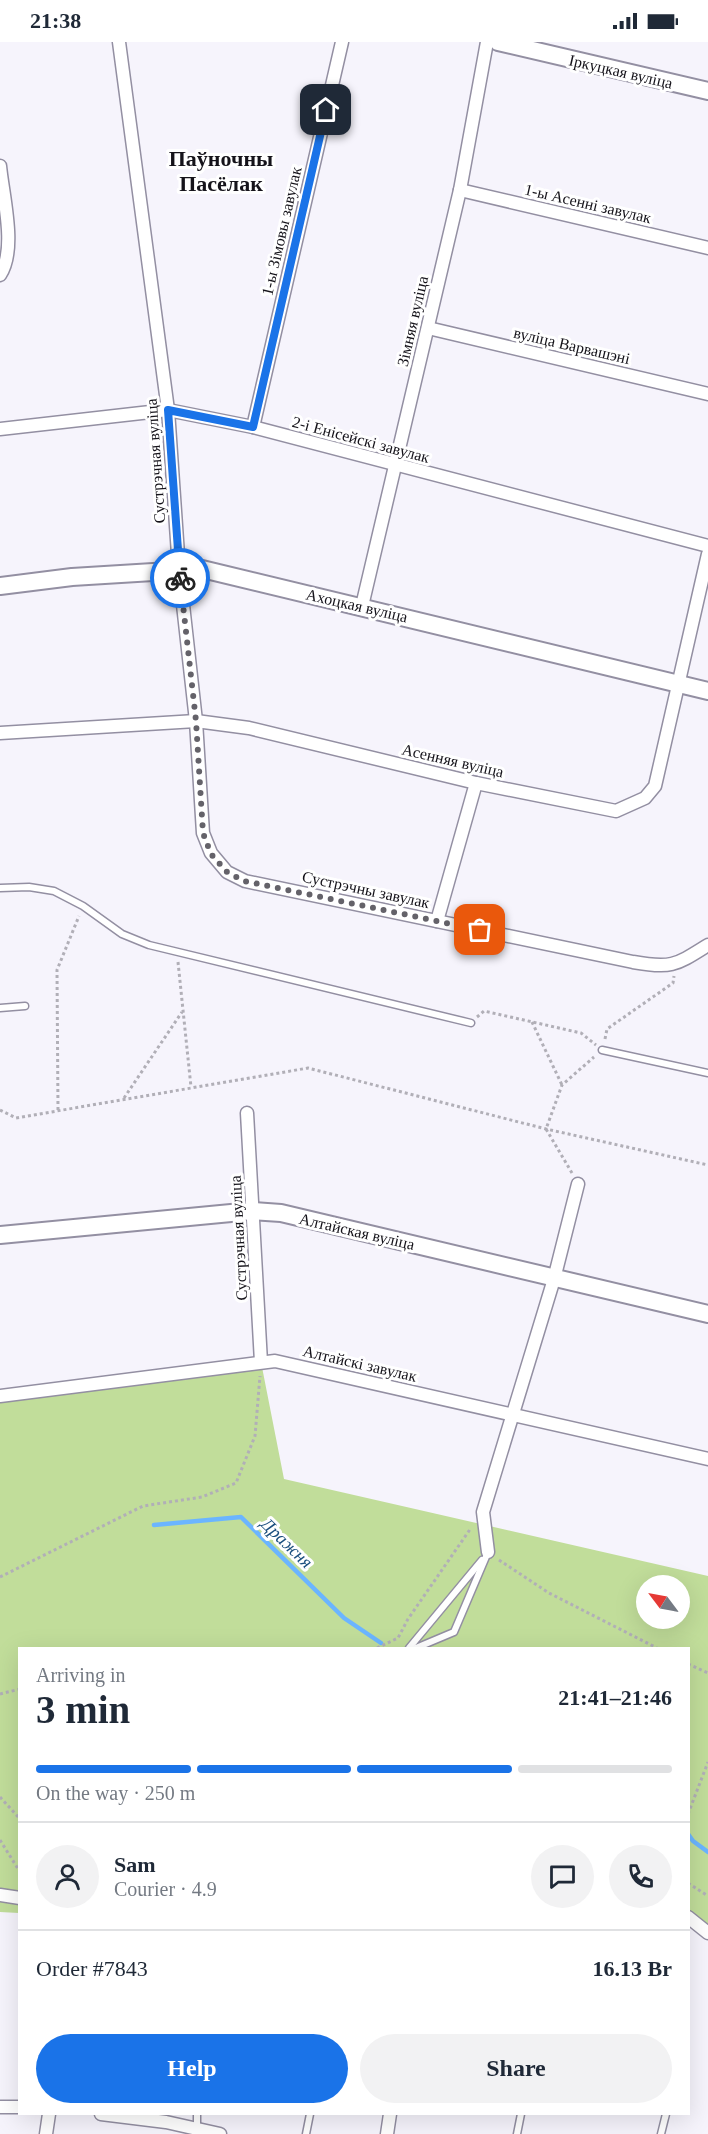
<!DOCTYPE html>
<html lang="en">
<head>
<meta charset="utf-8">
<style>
  :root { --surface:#fff; --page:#f2f2f3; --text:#1f2937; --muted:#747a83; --line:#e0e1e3; --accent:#1a73e8 }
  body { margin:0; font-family:"Times New Roman",serif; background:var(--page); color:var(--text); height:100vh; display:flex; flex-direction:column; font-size:22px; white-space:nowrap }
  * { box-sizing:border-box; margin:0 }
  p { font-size:20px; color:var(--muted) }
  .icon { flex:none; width:33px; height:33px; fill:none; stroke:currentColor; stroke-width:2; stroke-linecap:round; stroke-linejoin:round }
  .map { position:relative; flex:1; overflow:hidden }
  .panel { position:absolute; left:18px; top:1605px; width:672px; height:468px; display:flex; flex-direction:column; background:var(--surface); border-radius:0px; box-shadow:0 6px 24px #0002 }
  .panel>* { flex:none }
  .needle { width:39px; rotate:302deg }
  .buttons { position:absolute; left:636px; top:1533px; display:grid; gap:12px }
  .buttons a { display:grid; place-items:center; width:54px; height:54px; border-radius:50%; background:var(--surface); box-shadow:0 6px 24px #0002; font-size:30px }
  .pin { position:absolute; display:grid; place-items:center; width:51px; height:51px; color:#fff; margin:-26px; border-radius:12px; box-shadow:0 3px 9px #0006 }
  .courier { position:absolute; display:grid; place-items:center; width:60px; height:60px; margin:-30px; border:4px solid #1a73e8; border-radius:50%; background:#fff; color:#222; box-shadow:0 2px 8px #0007 }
  .head em { font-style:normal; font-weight:700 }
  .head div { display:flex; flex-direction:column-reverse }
  .head { display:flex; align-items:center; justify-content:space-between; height:102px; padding:0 18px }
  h1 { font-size:39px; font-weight:700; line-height:45px }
  .bar { display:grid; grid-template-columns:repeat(4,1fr); gap:9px 6px; align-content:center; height:72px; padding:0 18px }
  .bar i { height:8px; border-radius:4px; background:var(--line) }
  .bar .selected { background:var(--accent) }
  .bar p { grid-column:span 4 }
  .line { display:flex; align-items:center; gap:15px; padding:0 18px; border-top:2px solid var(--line) }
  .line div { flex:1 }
  .round { display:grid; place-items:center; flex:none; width:63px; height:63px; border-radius:32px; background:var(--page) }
  .cta { display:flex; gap:12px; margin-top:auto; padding:12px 18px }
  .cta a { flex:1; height:69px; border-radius:36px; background:var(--accent); color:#fff; font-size:24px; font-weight:700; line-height:69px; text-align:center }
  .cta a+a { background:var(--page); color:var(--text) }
  .status { display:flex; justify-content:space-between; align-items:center; height:42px; padding:0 30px; background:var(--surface); direction:ltr }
  .status svg { height:16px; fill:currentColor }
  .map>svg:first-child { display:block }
  .green { fill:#c1dd9a; fill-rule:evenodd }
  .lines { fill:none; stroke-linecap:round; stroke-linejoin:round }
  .stream { stroke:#6bb5ff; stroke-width:4.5 }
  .lane-casing { stroke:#938fa2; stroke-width:9 }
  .street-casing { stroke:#938fa2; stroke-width:15 }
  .secondary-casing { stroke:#938fa2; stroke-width:20 }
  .path { stroke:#b1afb7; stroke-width:3; stroke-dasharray:3 3; stroke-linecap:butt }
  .lane { stroke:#fff; stroke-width:6 }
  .street { stroke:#fff; stroke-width:12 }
  .secondary { stroke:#fff; stroke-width:16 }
  .done { stroke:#646269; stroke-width:6; stroke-dasharray:0 10.8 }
  .route { stroke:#1a73e8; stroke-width:8 }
  .labels { text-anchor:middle; stroke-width:6; stroke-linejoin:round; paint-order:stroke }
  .street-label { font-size:16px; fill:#15131a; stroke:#fff }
  .water-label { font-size:18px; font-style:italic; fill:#1b4f7e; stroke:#fff }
  .district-label { font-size:22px; font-weight:bold; fill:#15131a; stroke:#fff }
</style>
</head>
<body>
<div class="status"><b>21:38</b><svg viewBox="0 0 49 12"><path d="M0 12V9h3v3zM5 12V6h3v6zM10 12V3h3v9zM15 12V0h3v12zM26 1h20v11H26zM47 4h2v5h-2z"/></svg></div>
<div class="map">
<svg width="708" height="2092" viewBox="0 0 708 2092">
  <rect width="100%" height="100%" fill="#f6f4fc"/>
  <!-- green -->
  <path class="green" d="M261 1320 284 1437 708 1534V1888L689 1874 688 1606H20L19 1871 0 1870V1352ZM646 1544H680V1576H646Z"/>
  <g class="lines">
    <!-- stream -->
    <g class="stream">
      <polyline points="154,1483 241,1475 344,1576 381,1601"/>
      <polyline points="688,1792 693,1799 708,1810"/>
    </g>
    <defs>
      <g id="lane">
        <polyline points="0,846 29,845 54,849 83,864 122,892 149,903 471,981"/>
        <polyline points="0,966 25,964"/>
        <polyline points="602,1008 708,1031"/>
        <polyline points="409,1606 482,1518"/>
        <polyline points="416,1606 454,1590 488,1510"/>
        <polyline points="197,2072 197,2086"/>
        <polyline points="306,2092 310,2072"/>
        <polyline points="517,2092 521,2072"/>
        <polyline points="661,2092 666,2072"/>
      </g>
      <g id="street">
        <path d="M119 0 168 368 179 527 196 679 203 791 211 811 227 830 245 839 633 920C672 927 676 923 708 903"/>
        <path d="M0 124C3 155 17 207 0 233"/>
        <polyline points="460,148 708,206"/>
        <polyline points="428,286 708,352"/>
        <polyline points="253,385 342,0"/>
        <polyline points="0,387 168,368 253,385 708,504"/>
        <polyline points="362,564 460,148 487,0"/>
        <polyline points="0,691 196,679 249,686 476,741 616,769 645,756 655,744 708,512"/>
        <polyline points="437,879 476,741"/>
        <polyline points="247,1071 261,1320"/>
        <polyline points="0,1354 275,1319 708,1417"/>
        <polyline points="488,1510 483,1470 554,1237 578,1142"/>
        <polyline points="0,1853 20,1856"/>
        <polyline points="688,1875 708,1891"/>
        <polyline points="0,2065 20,2065"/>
        <polyline points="101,2072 166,2080 220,2092"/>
        <polyline points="46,2092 49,2072"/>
        <polyline points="387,2092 390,2072"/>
      </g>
      <g id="secondary">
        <polyline points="498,0 708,49"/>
        <polyline points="0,544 72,535 202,527 708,649"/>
        <polyline points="0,1193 252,1169 281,1171 708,1272"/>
      </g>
    </defs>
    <!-- lane casing -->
    <use href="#lane" class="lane-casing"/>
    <!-- street casing -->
    <use href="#street" class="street-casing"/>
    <!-- secondary casing -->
    <use href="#secondary" class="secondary-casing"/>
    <!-- path -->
    <g class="path">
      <polyline points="178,920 191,1045"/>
      <polyline points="477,975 484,969 581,991 596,1003"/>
      <polyline points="532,980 562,1043"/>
      <polyline points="605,997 607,987 673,941 674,934"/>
      <polyline points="124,1056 182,970"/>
      <polyline points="0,1068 16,1076 308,1026 546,1087 708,1123"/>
      <polyline points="58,1068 57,928 79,874"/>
      <polyline points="572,1131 546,1087 562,1043 594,1015"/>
      <polyline points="499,1518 549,1551 657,1606"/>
      <polyline points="0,1535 143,1464 202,1455 236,1441 255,1394 260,1334"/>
      <polyline points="377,1606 398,1596 408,1577 471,1486"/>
      <polyline points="688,1622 708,1631"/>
      <polyline points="0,1652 20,1647"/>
      <polyline points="0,1755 20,1777"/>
      <polyline points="688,1772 708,1720"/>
      <polyline points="0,1798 20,1830"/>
      <polyline points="688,1841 708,1854"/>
    </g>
    <!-- lane -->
    <use href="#lane" class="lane"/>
    <!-- street -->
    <use href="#street" class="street"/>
    <!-- secondary -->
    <use href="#secondary" class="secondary"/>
  </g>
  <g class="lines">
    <!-- done -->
    <polyline class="done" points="180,536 196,679 203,791 211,812 227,830 244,839 480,888"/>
    <!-- route -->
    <polyline class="route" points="180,536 168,368 253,385 326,68"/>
  </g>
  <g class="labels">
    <!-- street labels -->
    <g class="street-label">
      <text transform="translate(621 29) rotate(13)" y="6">Іркуцкая вуліца</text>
      <text transform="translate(588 161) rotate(13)" y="6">1-ы Асенні завулак</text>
      <text transform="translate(281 189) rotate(-77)" y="6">1-ы Зімовы завулак</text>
      <text transform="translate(412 279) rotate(-77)" y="6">Зімняя вуліца</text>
      <text transform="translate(572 303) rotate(13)" y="6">вуліца Варвашэні</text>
      <text transform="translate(361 397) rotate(15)" y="6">2-і Енісейскі завулак</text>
      <text transform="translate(155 419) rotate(-94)" y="6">Сустрэчная вуліца</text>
      <text transform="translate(357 563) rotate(13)" y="6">Ахоцкая вуліца</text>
      <text transform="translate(453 718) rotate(13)" y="6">Асенняя вуліца</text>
      <text transform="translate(366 847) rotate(12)" y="6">Сустрэчны завулак</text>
      <text transform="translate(357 1189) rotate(13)" y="6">Алтайская вуліца</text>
      <text transform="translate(238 1196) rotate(-93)" y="6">Сустрэчная вуліца</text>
      <text transform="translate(360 1321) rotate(13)" y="6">Алтайскі завулак</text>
    </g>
    <!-- water labels -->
    <g class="water-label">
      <text transform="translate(287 1501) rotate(44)" y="6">Дражня</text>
    </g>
    <!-- district labels -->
    <g class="district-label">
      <text x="221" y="124">Паўночны<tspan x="221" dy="25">Пасёлак</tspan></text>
    </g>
  </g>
</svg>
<div class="buttons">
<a><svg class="needle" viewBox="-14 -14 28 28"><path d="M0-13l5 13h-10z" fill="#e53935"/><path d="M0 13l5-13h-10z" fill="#747a83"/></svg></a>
</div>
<div class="pin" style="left:480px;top:888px;background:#ea580c"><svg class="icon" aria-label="bag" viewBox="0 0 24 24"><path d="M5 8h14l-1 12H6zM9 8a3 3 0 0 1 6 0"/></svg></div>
<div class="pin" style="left:326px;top:68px;background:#1f2937"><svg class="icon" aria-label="home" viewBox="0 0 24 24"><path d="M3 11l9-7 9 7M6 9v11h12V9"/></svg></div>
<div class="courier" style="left:180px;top:536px"><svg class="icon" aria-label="bike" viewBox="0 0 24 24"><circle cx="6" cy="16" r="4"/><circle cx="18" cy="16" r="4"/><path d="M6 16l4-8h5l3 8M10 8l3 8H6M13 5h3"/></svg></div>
<section class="panel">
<div class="head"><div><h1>3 min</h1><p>Arriving in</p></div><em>21:41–21:46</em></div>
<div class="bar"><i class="selected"></i><i class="selected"></i><i class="selected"></i><i></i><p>On the way · 250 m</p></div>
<div class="line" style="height:108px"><a class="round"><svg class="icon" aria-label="person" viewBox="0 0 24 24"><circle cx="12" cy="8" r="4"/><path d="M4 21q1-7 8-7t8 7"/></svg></a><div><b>Sam</b><p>Courier · 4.9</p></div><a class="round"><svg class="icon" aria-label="chat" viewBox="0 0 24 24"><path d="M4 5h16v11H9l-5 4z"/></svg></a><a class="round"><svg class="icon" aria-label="phone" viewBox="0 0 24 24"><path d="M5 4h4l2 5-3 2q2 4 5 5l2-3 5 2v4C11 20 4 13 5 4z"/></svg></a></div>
<div class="line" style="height:78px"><div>Order #7843</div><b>16.13 Br</b></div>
<div class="cta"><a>Help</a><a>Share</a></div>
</section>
</div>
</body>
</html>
